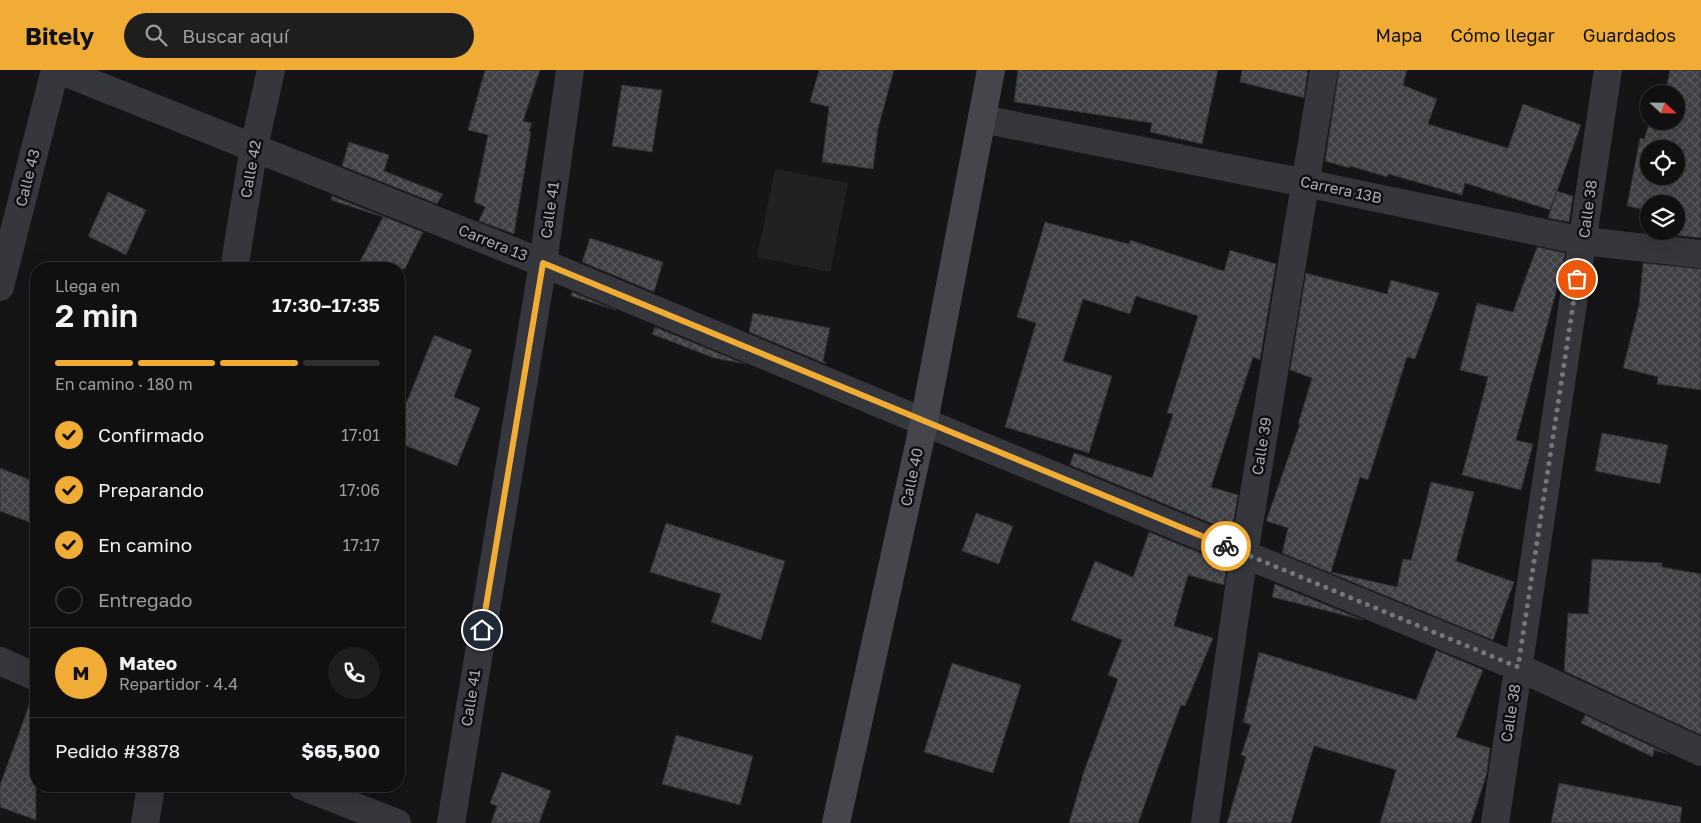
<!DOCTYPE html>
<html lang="es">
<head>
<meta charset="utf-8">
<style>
  :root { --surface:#101011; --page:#1e1e1f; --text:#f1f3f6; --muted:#9c9d9f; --line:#303031; --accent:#f0ac34 }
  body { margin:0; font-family:"Golos Text",sans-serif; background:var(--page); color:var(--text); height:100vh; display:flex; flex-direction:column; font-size:19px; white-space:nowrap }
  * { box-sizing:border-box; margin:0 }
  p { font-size:16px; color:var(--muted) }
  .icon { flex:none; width:28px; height:28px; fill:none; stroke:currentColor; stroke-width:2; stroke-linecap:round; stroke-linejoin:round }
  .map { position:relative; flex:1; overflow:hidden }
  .drawer { position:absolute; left:30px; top:192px; width:375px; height:530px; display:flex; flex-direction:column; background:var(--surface); border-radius:20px; box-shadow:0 5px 20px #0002,0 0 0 1px var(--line) }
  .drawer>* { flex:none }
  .needle { width:32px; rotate:112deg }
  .buttons { position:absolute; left:1640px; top:15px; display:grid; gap:10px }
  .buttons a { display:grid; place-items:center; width:45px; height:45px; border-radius:50%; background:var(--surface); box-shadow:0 5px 20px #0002,0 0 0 1px var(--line); font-size:25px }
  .pin { position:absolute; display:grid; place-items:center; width:42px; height:42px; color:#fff; margin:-21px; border:2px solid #fff; border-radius:50%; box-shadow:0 1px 5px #0007 }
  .courier { position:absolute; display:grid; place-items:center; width:50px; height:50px; margin:-25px; border:4px solid #f0ac34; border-radius:50%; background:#fff; color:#222; box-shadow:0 1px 6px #0007 }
  .summary em { font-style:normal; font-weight:600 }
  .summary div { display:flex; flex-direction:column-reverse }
  .summary { display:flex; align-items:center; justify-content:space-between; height:85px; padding:0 25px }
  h1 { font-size:32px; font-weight:600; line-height:38px }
  .bar { display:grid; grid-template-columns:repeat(4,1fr); gap:8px 5px; align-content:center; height:60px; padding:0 25px }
  .bar i { height:6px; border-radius:4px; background:var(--line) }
  .bar .current { background:var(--accent) }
  .bar p { grid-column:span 4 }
  .line { display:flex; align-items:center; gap:12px; padding:0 25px; border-top:1px solid var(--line) }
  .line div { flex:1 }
  .round { display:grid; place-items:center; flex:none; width:52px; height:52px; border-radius:26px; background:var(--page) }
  ol { padding:0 25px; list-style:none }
  li { display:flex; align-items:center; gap:15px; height:55px }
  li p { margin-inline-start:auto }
  li .icon { padding:5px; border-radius:50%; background:var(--accent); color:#111; stroke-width:4 }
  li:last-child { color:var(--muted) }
  li i { width:28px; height:28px; border:2px solid var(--line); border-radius:50% }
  header { display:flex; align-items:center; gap:30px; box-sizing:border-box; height:70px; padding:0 25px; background:var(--accent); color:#111 }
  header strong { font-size:24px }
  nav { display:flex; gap:28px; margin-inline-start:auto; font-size:18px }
  .search { width:350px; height:45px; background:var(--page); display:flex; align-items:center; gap:12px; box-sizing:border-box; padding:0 18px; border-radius:28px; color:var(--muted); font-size:19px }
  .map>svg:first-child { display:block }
  .built { fill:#212124 }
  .building { fill:url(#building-cross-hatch); stroke:#2f2f33; fill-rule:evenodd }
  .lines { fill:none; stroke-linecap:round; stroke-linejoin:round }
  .street { stroke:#36373c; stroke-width:28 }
  .secondary { stroke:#44464c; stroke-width:28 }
  .done { stroke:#74777f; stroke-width:5; stroke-dasharray:0 9 }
  .route { stroke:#f0ac34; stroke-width:6 }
  .labels { text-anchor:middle; stroke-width:5; stroke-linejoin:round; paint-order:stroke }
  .street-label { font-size:15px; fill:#a7acb7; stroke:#101012 }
</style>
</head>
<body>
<header>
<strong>Bitely</strong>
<div class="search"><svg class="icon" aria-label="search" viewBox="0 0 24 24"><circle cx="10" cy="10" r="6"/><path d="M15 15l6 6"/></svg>Buscar aquí</div>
<nav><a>Mapa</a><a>Cómo llegar</a><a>Guardados</a></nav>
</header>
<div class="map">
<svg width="1701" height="753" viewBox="0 0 1701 753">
  <defs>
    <pattern id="building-cross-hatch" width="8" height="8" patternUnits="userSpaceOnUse" patternTransform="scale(1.25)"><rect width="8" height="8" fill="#3f4044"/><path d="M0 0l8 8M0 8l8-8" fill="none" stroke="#58595d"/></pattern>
  </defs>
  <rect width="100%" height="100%" fill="#151517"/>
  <!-- built -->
  <polygon class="built" points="775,99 848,113 830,202 757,187"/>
  <!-- building -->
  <g class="building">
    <polygon points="485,0 540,0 523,51 532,53 529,61 531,62 514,164 479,151 485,137 474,132 488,65 468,60"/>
    <polygon points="819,0 894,0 878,59 873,99 822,92 829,37 810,32"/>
    <polygon points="1018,0 1218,0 1202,74 1150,62 1152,53 1014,32"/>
    <polygon points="1242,0 1308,0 1304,28 1240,12"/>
    <polygon points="1339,0 1407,0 1403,15 1437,29 1428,54 1508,78 1523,34 1581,55 1550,140 1465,113 1462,125 1388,104 1387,107 1350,96 1350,98 1325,91"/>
    <path d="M1670 0H1701V168L1645 162 1646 140 1627 136 1640 68 1644 69 1650 51H1676V24H1665ZM1649 79H1676V106H1649ZM1649 134H1676V161H1649Z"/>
    <polygon points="622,15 662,20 652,82 612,76"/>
    <polygon points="349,72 389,85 384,101 443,124 437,134 342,96"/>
    <polygon points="1557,121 1573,126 1569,152 1548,148"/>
    <polygon points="108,122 146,140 126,185 88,166"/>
    <polygon points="332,126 423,162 405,199 356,199 383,147 331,130"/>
    <polygon points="1045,152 1129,174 1130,170 1224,201 1230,180 1276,194 1260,290 1253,287 1211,417 1238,425 1232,462 1070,395 1074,383 1152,408 1173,344 1167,343 1198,246 1136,226 1130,244 1083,229 1063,291 1112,306 1089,383 1005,357 1036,253 1017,247"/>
    <polygon points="590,168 663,192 654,222 582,192"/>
    <polygon points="1537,177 1565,183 1562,200 1516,370 1533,374 1521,420 1462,405 1488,307 1460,300 1477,233 1513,242"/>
    <polygon points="1643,193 1701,199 1701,320 1657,314 1658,307 1623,298 1639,235"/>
    <polygon points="1306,203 1387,224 1391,210 1439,223 1415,289 1407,287 1368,410 1360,407 1331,502 1397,517 1403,489 1411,490 1431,412 1474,422 1456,491 1514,512 1493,570 1282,483 1288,458 1266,451 1300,354 1298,354 1312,308 1290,300"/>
    <polygon points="572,222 616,240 571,226"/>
    <polygon points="753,243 830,258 823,291 826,293 826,294 749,262"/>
    <polygon points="655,257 745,294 714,288 652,264"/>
    <polygon points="434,265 472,280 454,327 480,338 457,396 399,373 399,351"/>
    <polygon points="1602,363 1668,375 1660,414 1595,401"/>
    <polygon points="0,398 36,412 36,455 0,441"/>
    <polygon points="976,443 1013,456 999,494 962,481"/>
    <polygon points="666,453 785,491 761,570 711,552 721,524 650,502"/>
    <polygon points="1149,462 1227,494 1224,515 1188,505 1174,556 1213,568 1185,636 1181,635 1138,753 1069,753 1084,701 1118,609 1108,605 1122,570 1071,550 1095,491 1133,507"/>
    <polygon points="1592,489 1662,493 1662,497 1701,504 1701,665 1564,601 1568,543 1588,544"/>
    <polygon points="1275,514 1363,550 1272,527"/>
    <polygon points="1436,580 1483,600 1456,667 1490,678 1487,703 1471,753 1380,753 1396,700 1314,676 1291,753 1227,753 1246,687 1241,685 1251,655 1243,652 1259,582 1416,630"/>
    <polygon points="952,593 1021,615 993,703 924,682"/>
    <polygon points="32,627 36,627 36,750 0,737 0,715"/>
    <polygon points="1585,645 1668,684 1654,680 1653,687 1581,653"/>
    <polygon points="676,665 753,686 740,735 662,714"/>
    <polygon points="502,702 551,721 539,753 491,753 497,736 490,733"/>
    <polygon points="1559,713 1682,737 1680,753 1551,753"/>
  </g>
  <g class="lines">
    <!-- street -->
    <g class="street">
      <polyline points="59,0 543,193 924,352 1518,597 1701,682"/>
      <polyline points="982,49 1305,113 1583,171 1701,184"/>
      <polyline points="234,199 254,77 271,0"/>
      <polyline points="0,217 55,0"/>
      <polyline points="0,591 36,607"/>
      <polyline points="302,716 397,753"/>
      <polyline points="145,753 151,716"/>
      <polyline points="451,753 543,193 570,0"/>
      <polyline points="1205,753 1244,484 1324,0"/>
      <polyline points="1495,753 1608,0"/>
    </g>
    <!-- secondary -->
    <polyline class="secondary" points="836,753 924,352 991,0"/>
  </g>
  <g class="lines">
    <!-- done -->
    <polyline class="done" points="1226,476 1518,597 1577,209"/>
    <!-- route -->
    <polyline class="route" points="482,560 543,193 1226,476"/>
  </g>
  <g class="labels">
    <!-- street labels -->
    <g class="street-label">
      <text transform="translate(251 99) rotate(-80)" y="5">Calle 42</text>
      <text transform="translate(28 108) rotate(-76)" y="5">Calle 43</text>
      <text transform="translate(1341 120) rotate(12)" y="5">Carrera 13B</text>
      <text transform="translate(1588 139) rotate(-82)" y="5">Calle 38</text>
      <text transform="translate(550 140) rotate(-82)" y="5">Calle 41</text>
      <text transform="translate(493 173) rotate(22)" y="5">Carrera 13</text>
      <text transform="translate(1262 376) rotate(-81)" y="5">Calle 39</text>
      <text transform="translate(912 407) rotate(-78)" y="5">Calle 40</text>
      <text transform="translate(471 628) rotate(-81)" y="5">Calle 41</text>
      <text transform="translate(1511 643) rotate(-81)" y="5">Calle 38</text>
    </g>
  </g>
</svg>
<div class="buttons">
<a><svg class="needle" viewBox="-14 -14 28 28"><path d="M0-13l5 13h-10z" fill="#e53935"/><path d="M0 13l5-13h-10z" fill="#9c9d9f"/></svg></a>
<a><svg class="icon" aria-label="locate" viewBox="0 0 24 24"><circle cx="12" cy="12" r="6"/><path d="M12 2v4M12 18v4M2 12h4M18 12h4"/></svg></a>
<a><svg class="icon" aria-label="layers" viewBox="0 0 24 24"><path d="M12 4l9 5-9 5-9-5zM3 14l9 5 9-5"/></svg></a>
</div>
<div class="pin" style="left:1577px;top:209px;background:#ea580c"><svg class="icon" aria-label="bag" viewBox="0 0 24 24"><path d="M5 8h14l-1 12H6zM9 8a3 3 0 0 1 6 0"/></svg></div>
<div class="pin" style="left:482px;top:560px;background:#1f2937"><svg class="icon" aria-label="home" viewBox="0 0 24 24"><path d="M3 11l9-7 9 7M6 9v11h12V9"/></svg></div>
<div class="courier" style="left:1226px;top:476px"><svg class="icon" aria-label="bike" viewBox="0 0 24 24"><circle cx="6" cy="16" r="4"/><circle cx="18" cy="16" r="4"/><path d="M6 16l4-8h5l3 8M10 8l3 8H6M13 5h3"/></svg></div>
<section class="drawer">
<div class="summary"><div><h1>2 min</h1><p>Llega en</p></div><em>17:30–17:35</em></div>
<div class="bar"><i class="current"></i><i class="current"></i><i class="current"></i><i></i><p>En camino · 180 m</p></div>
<ol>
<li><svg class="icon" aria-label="check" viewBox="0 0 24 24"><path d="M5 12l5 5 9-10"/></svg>Confirmado<p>17:01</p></li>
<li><svg class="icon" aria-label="check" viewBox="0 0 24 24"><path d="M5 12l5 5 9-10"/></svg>Preparando<p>17:06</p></li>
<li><svg class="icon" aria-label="check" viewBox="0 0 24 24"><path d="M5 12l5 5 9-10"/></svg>En camino<p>17:17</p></li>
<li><i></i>Entregado</li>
</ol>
<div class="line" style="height:90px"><b class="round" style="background:var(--accent);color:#111">M</b><div><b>Mateo</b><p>Repartidor · 4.4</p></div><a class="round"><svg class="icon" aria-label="phone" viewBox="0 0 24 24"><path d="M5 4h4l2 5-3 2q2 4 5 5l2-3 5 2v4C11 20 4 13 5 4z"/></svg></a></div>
<div class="line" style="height:65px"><div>Pedido #3878</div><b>$65,500</b></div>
</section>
</div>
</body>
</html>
